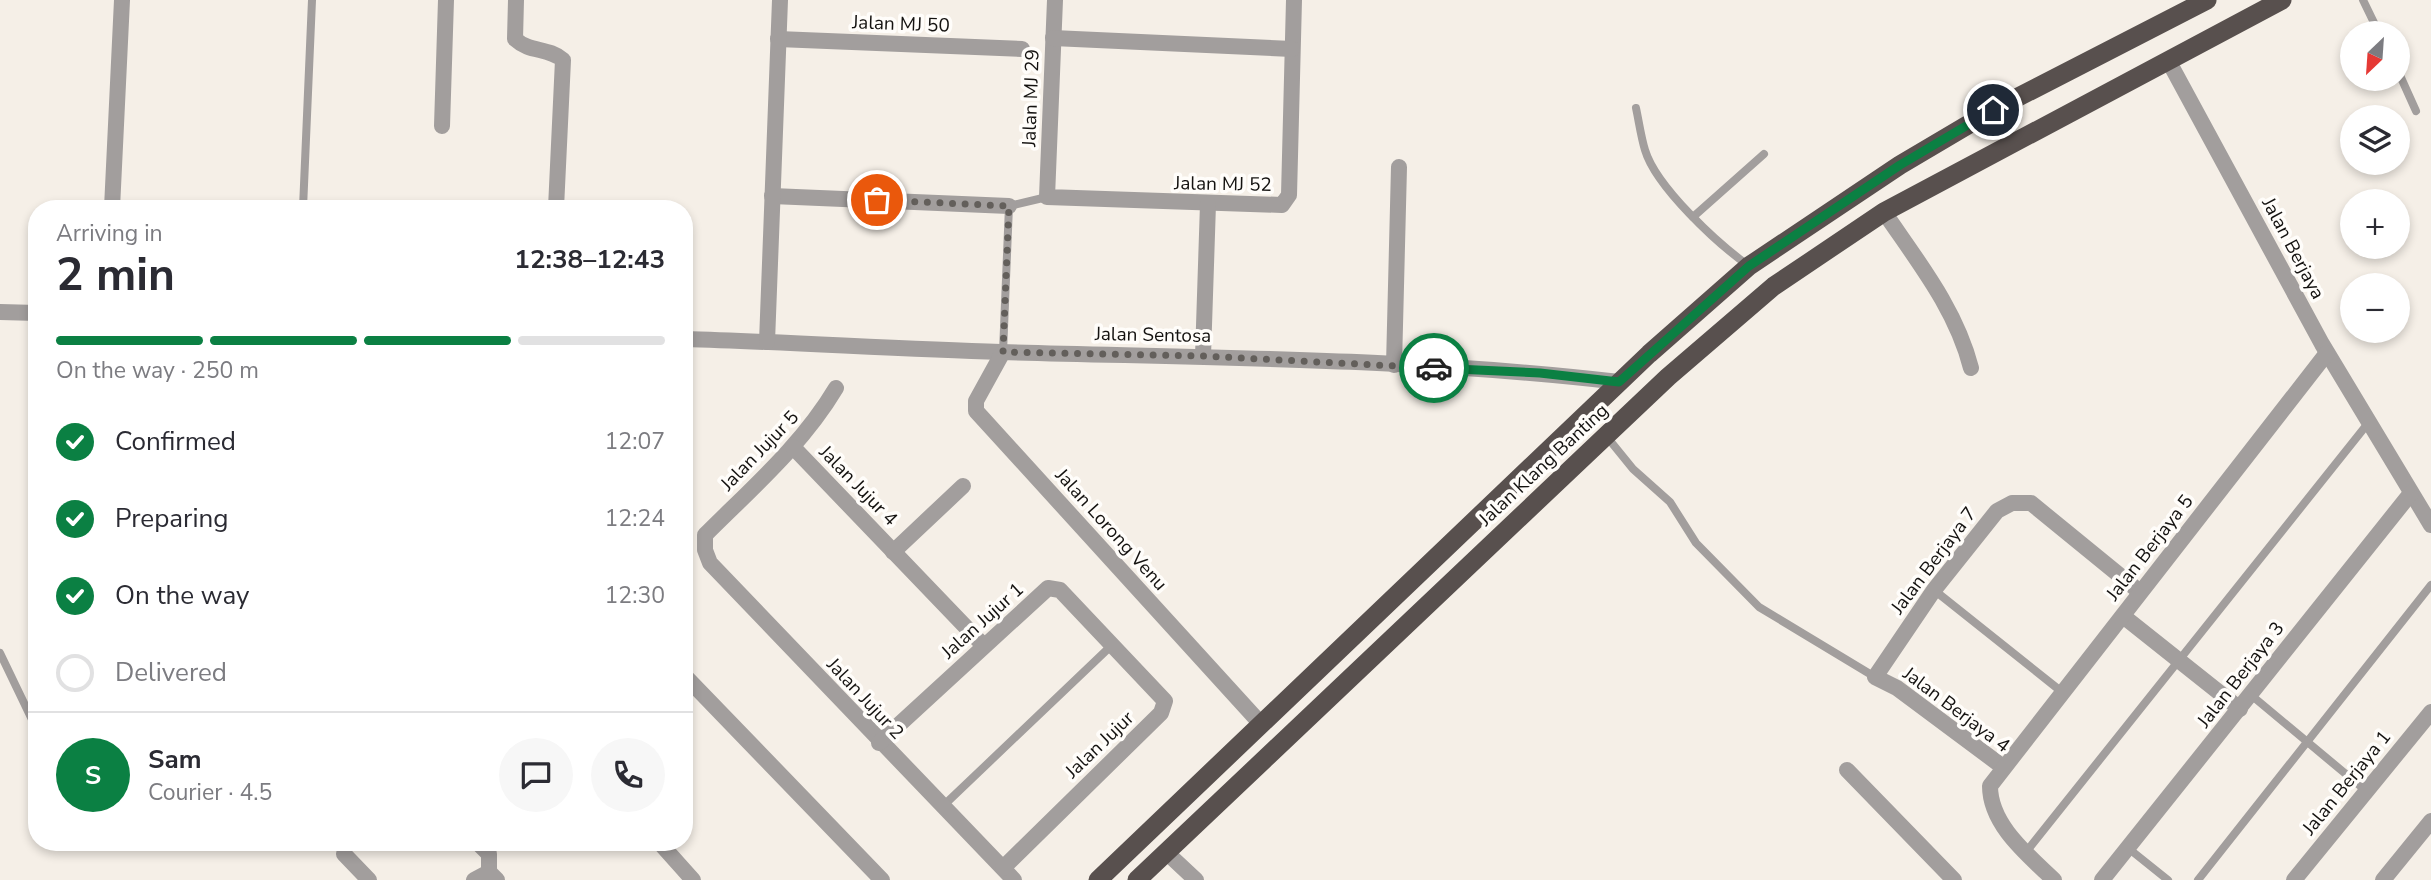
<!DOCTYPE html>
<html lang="en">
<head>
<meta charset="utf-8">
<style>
  :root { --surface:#fff; --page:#f7f7f7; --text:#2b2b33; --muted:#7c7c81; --line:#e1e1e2; --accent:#0b8043 }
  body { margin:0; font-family:"Nunito Sans",sans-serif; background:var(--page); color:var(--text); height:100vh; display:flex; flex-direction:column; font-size:26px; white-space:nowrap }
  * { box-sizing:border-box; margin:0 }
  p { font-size:23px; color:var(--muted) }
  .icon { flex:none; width:38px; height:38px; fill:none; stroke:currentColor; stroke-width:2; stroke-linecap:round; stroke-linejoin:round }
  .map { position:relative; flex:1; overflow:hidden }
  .details { position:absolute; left:28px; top:200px; width:665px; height:651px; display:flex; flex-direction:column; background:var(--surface); border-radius:28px; box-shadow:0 4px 10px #0003 }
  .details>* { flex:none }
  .needle { width:46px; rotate:205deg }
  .fabs { position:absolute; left:2340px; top:21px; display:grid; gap:14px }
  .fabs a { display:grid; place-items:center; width:70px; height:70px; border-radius:50%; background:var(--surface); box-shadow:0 4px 10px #0003; font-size:35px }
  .pin { position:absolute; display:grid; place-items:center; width:60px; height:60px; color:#fff; margin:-30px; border:4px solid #fff; border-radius:50%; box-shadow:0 2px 7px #0007 }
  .courier { position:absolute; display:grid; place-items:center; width:70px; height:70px; margin:-35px; border:5px solid #0b8043; border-radius:50%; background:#fff; color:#222; box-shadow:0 2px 9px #0007 }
  .overview em { font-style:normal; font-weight:700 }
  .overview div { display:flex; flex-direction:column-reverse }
  .overview { display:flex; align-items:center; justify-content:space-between; height:119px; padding:0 28px }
  h1 { font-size:46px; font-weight:700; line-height:52px }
  .bar { display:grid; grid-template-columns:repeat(4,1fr); gap:10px 7px; align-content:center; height:84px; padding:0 28px }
  .bar i { height:9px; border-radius:5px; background:var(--line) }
  .bar .selected { background:var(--accent) }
  .bar p { grid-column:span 4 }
  .line { display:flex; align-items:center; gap:18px; padding:0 28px; border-top:2px solid var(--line) }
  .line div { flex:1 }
  .round { display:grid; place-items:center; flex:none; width:74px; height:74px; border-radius:37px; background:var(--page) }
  ol { padding:0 28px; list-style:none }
  li { display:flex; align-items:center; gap:21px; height:77px }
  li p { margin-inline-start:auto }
  li .icon { padding:7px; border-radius:50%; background:var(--accent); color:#fff; stroke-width:4 }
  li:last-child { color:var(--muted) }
  li i { width:38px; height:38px; border:4px solid var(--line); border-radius:50% }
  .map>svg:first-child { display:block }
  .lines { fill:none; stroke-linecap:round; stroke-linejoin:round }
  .service { stroke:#a29e9d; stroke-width:8 }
  .minor { stroke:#a29e9d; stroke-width:16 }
  .trunk { stroke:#58504e; stroke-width:19 }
  .done { stroke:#635f5b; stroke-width:7; stroke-dasharray:0 12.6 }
  .route { stroke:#0b8043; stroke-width:9 }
  .labels { text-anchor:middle; stroke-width:7; stroke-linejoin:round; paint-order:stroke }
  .street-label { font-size:19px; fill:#141210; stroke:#fffdfa }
</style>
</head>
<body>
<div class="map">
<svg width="2431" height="880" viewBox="0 0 2431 880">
  <rect width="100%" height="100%" fill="#f5efe7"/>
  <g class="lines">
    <!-- service -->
    <g class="service">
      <polyline points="2363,0 2379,33"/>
      <polyline points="2398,71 2416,111"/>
      <path d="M1636 108C1639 122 1641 137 1645 150 1656 187 1718 244 1749 266"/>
      <polyline points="303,208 312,0"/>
      <polyline points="1693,217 1764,154"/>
      <polyline points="1003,352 1009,206 1047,197"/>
      <polyline points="1607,437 1633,469 1670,502 1696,543 1759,607 1875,677"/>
      <polyline points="1934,590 2062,692"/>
      <polyline points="0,653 37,730"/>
      <polyline points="2251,695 2365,790"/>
      <polyline points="942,807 1112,645"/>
      <polyline points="2128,848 2168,880"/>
      <polyline points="2026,852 2369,422"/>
      <polyline points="2198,880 2431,585"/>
    </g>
    <!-- minor -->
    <g class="minor">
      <path d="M516 0 515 39C530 53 548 47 563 60L556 208"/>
      <polyline points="1055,0 1047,197 1282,205 1289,195 1294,0"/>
      <polyline points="1053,38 1292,49"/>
      <polyline points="778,39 1022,49"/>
      <polyline points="2168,60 2322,344 2431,525"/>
      <polyline points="442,126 446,0"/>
      <polyline points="772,196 1009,206"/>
      <polyline points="112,208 122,0"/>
      <path d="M1884 212C1918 262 1956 309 1971 368"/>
      <polyline points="0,312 37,313"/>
      <path d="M684 339C790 342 896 349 1001 352 1207 358 1414 358 1619 382"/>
      <polyline points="767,342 780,0"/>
      <polyline points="1003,352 976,401 976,411 1261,724"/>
      <polyline points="1203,356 1208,204"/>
      <polyline points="1394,365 1399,167"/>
      <path d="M836 388C802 445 752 488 705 535V550L710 563 1014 880"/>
      <polyline points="793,447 984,646"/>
      <polyline points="893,552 963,486"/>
      <polyline points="2123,616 2240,709"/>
      <polyline points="684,675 882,880"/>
      <polyline points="879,743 1048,588 1060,590 1165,701 1161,713 1003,868"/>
      <polyline points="2003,767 1897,688 1875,677 1934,590 1997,511 2012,503 2031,503 2140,592"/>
      <polyline points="1847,770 1954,880"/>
      <polyline points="477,842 489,854 489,872"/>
      <polyline points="659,842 693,880"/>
      <polyline points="1166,852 1196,880"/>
      <polyline points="344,854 369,880"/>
      <polyline points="474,880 489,872 497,880"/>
      <path d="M2054 880C2028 855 1990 825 1990 786L2327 353"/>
      <polyline points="2102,880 2411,493"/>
      <polyline points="2294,880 2431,712"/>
      <polyline points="2383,880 2431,821"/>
    </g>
    <!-- trunk -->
    <g class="trunk">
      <polyline points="1098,880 1649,354 1749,266 1900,165 1993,110 2207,0"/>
      <polyline points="1137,880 1668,377 1774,286 1884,212 2282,0"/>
    </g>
  </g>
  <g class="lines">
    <!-- done -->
    <polyline class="done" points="877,200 1009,206 1003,352 1203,356 1434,368"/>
    <!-- route -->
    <polyline class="route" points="1434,368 1540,373 1619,382 1749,266 1900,165 1993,110"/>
  </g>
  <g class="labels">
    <!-- street labels -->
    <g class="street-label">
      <text transform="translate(901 23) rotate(2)" y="7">Jalan MJ 50</text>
      <text transform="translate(1030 98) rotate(-88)" y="7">Jalan MJ 29</text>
      <text transform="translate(1223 183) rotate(1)" y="7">Jalan MJ 52</text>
      <text transform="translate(2294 248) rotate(62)" y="7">Jalan Berjaya</text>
      <text transform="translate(1153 334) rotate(1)" y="7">Jalan Sentosa</text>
      <text transform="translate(759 450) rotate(-46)" y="7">Jalan Jujur 5</text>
      <text transform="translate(1543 464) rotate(-43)" y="7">Jalan Klang Banting</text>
      <text transform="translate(859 485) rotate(46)" y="7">Jalan Jujur 4</text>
      <text transform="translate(1112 529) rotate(48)" y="7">Jalan Lorong Venu</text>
      <text transform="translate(2149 547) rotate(-52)" y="7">Jalan Berjaya 5</text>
      <text transform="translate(1933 560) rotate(-53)" y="7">Jalan Berjaya 7</text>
      <text transform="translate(982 620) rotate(-42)" y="7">Jalan Jujur 1</text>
      <text transform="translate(2240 674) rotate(-52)" y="7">Jalan Berjaya 3</text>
      <text transform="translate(866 698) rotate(47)" y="7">Jalan Jujur 2</text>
      <text transform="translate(1957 709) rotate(37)" y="7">Jalan Berjaya 4</text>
      <text transform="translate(1099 744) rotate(-44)" y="7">Jalan Jujur</text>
      <text transform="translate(2346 782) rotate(-51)" y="7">Jalan Berjaya 1</text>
    </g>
  </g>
</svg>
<div class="fabs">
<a><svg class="needle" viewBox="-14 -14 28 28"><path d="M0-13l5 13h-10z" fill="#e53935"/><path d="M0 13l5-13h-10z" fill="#7c7c81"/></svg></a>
<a><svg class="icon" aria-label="layers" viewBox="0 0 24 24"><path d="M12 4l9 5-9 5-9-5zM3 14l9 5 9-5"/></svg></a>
<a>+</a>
<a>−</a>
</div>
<div class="pin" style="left:877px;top:200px;background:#ea580c"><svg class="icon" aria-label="bag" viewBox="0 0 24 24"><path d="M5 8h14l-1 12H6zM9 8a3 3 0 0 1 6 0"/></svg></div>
<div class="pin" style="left:1993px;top:110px;background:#1f2937"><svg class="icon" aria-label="home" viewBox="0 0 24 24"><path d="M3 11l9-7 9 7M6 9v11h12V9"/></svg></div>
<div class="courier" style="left:1434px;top:368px"><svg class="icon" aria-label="car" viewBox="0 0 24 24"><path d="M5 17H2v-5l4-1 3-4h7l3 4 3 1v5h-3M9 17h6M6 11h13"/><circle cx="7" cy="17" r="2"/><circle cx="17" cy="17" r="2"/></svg></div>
<section class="details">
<div class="overview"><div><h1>2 min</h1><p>Arriving in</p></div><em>12:38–12:43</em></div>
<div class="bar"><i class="selected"></i><i class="selected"></i><i class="selected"></i><i></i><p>On the way · 250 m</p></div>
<ol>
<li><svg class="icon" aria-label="check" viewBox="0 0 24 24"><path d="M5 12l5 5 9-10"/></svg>Confirmed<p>12:07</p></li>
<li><svg class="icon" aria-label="check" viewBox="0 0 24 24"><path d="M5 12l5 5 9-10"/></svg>Preparing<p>12:24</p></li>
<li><svg class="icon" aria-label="check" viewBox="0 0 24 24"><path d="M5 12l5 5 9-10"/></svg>On the way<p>12:30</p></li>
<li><i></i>Delivered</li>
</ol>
<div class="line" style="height:126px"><b class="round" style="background:var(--accent);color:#fff">S</b><div><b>Sam</b><p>Courier · 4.5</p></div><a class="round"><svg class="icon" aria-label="chat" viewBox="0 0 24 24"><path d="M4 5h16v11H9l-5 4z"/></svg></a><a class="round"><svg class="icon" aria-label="phone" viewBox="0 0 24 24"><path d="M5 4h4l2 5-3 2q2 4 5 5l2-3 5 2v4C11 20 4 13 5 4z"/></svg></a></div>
</section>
</div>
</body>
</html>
